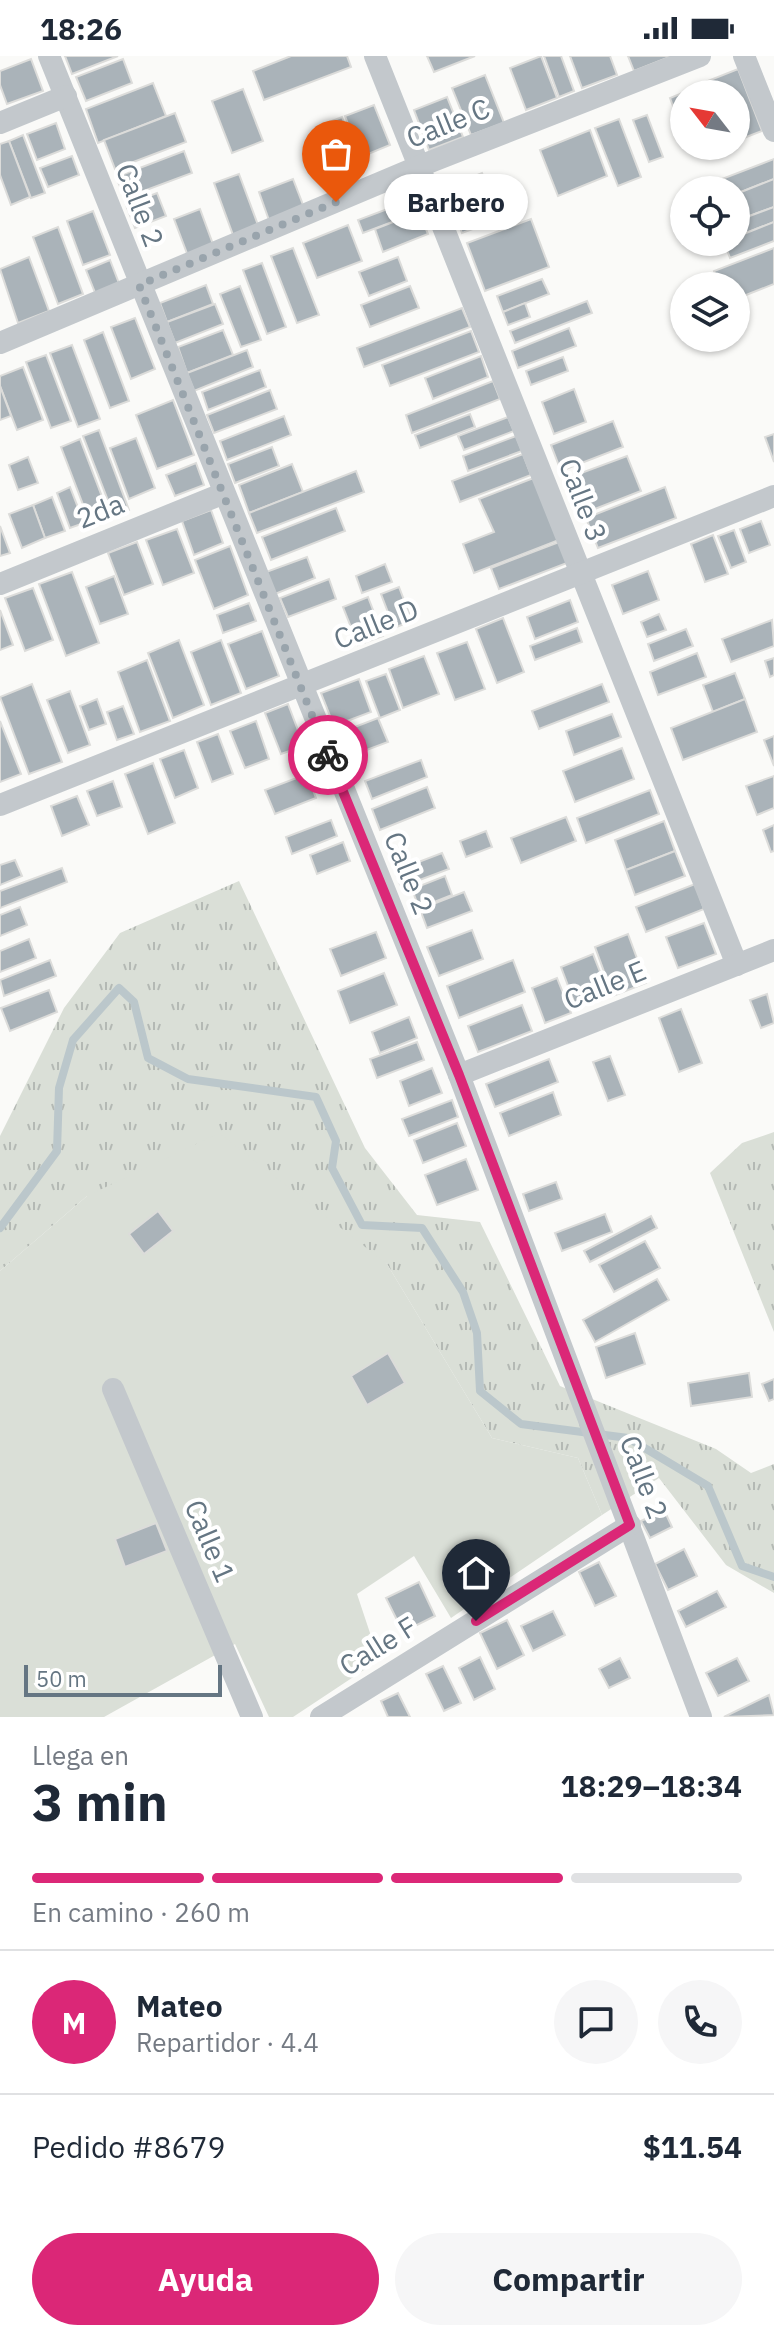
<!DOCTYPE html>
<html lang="es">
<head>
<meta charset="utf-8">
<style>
  :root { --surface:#fff; --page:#f6f6f7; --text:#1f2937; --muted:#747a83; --line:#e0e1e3; --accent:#db2777 }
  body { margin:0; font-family:"IBM Plex Sans",sans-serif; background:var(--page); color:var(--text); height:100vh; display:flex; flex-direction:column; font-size:30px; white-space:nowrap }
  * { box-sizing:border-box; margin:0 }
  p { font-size:26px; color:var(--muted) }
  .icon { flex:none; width:44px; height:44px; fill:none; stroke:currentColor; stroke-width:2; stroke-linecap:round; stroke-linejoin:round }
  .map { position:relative; height:1661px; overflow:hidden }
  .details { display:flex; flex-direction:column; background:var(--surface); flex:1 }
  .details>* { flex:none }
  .needle { width:52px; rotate:301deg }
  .buttons { position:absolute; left:670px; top:24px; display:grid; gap:16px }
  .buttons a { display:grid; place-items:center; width:80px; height:80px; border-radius:50%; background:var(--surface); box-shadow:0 2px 6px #0004; font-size:40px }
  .scale { position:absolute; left:24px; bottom:20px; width:198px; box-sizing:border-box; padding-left:8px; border:4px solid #657683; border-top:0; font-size:22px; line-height:28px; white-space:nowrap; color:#657683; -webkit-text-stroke:6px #fff; paint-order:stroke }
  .pin { position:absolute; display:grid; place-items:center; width:68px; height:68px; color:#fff; margin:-82px -34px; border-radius:50% 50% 50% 0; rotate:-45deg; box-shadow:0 0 8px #0007 }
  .pin .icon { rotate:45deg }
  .courier { position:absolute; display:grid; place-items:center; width:80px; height:80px; margin:-40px; border:6px solid #db2777; border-radius:50%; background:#fff; color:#222; box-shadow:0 2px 10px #0007 }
  .bubble { position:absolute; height:56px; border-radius:28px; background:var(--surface); box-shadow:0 2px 6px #0004; font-size:26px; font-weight:800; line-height:56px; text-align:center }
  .headline em { font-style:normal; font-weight:800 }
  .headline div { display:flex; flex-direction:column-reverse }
  .headline { display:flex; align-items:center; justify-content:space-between; height:136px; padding:0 32px }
  h1 { font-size:52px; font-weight:800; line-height:60px }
  .bar { display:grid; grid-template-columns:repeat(4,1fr); gap:12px 8px; align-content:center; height:96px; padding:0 32px }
  .bar i { height:10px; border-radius:6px; background:var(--line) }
  .bar .current { background:var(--accent) }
  .bar p { grid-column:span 4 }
  .line { display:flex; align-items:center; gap:20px; padding:0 32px; border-top:2px solid var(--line) }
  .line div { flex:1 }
  .round { display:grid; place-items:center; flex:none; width:84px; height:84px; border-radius:42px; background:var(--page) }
  .action { display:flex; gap:16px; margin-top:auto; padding:16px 32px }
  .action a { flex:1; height:92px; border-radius:48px; background:var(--accent); color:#fff; font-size:32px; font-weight:800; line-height:92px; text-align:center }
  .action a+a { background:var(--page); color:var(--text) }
  .status { display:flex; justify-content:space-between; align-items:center; height:56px; padding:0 40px; background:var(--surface); direction:ltr }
  .status svg { height:22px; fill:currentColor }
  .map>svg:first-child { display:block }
  .grass { fill:url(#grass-tufts) }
  .garden { fill:#dadfd7 }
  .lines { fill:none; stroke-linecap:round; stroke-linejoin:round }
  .stream { stroke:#bbc7cb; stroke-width:8 }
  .building { fill:#aab3b9; stroke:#dcdcda; stroke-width:2 }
  .minor { stroke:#c3c8cc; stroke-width:22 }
  .done { stroke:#99a4ac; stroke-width:8; stroke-dasharray:0 14.4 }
  .route { stroke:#db2777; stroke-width:10 }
  .labels { text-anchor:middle; stroke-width:8; stroke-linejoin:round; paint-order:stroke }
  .street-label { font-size:28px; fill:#657683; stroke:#fff }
</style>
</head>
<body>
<div class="status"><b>18:26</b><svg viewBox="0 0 49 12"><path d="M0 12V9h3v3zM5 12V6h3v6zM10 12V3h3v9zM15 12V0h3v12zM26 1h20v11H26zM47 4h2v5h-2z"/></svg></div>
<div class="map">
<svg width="774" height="1661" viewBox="0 0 774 1661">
  <defs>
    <pattern id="grass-tufts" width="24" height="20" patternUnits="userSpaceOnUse" patternTransform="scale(2)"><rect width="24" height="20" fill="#dadfd7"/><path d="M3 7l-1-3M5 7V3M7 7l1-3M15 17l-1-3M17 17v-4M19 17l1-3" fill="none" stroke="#b4b9b4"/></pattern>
  </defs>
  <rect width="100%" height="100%" fill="#fafaf8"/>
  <!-- grass -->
  <g class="grass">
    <polygon points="239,825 365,1092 417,1159 480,1166 560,1330 716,1393 751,1417 774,1408 774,1537 726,1509 659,1422 602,1459 578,1402 492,1382 387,1208 87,1140 0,1215 0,1080 64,952 120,877"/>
    <polygon points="774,1076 774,1276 710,1117 742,1087"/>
  </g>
  <!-- garden -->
  <polygon class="garden" points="219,1077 387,1208 492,1382 578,1402 602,1459 451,1562 414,1500 357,1538 379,1604 293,1661 269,1661 235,1588 104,1661 0,1661 0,1215 87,1140"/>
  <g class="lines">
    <!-- stream -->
    <polyline class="stream" points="0,1172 57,1095 59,1032 73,984 119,932 134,946 148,1002 188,1023 316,1041 336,1085 332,1112 362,1169 422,1172 463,1236 477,1277 480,1335 521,1368 628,1382 708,1430 742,1510 774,1521"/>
  </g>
  <!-- building -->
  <g class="building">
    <polygon points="65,0 118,0 72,18"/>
    <polygon points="291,0 347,0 351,11 264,44 253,15"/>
    <polygon points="427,0 475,0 434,16"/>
    <polygon points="541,0 557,42 526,54 510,12"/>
    <polygon points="544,0 561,0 574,35 559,41"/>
    <polygon points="570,0 610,0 617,19 582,32"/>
    <polygon points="628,0 672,0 634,15"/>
    <polygon points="31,3 43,35 7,48 0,29 0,15"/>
    <polygon points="123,3 132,27 86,45 76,21"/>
    <polygon points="738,13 762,75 736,85 736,38 698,38 695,30"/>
    <polygon points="485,19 504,67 471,79 452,32"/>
    <polygon points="153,27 166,60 98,87 86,53"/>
    <polygon points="243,33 263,85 232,97 212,45"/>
    <polygon points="692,33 694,38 684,38 684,79 670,42"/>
    <polygon points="447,41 463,81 429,94 414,54"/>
    <polygon points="374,49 390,89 361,101 345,60"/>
    <polygon points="175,57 186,86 115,113 104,84"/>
    <polygon points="647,59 663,101 649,106 633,64"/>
    <polygon points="342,61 359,106 333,116 316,71"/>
    <polygon points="619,63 641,121 618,130 595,72"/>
    <polygon points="56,67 65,93 37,104 27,78"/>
    <polygon points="590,74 607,120 558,140 540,94"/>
    <polygon points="23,79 45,137 31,142 9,85"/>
    <polygon points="9,85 30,141 11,149 0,119 0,88"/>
    <polygon points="184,95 192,117 125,142 116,121"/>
    <polygon points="72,100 79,119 48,131 40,112"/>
    <polygon points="774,103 774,123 736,138 736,134 717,134 714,126"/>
    <polygon points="482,117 500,163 462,177 445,132"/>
    <polygon points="239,118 258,169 233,179 214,127"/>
    <polygon points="293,123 305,154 270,167 259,136"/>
    <polygon points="774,123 774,151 736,165 736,138"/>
    <polygon points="157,137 166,160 135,172 126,149"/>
    <polygon points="414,143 419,156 363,177 358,164"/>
    <polygon points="774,151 774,166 736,181 736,165"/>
    <polygon points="200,153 214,191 188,200 174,163"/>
    <polygon points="93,155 110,199 83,209 67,165"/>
    <polygon points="419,156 428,178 383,196 375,173"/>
    <polygon points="531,163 549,211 485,235 467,187"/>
    <polygon points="774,166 774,185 730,202 724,186 736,186 736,181"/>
    <polygon points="348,169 362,205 317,222 303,187"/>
    <polygon points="58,171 83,238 58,248 33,181"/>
    <polygon points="293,192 319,259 297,267 271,200"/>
    <polygon points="774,192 774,228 736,243 736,230 719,230 714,215"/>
    <polygon points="29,201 49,255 18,267 0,213"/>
    <polygon points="398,201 407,225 369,240 359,216"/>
    <polygon points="110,204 120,230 96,239 86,214"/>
    <polygon points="262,207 286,271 267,278 243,214"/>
    <polygon points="542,223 549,238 503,256 497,240"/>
    <polygon points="206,229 213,248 167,266 160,247"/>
    <polygon points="240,230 261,284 241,291 220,238"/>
    <polygon points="410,230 419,252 370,271 361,249"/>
    <polygon points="587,245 592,257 515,287 510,275"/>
    <polygon points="525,247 530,261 508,269 503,256"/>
    <polygon points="215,248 223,268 175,287 167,266"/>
    <polygon points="462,252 470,271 364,311 357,292"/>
    <polygon points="135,262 155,313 131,323 111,271"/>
    <polygon points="569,272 576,290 518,312 512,295"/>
    <polygon points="223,274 233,299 187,317 178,291"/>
    <polygon points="471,275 479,296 390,330 382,309"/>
    <polygon points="103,276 129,345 110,352 84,284"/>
    <polygon points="72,289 100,363 78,371 50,297"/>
    <polygon points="247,294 253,311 194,335 187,317"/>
    <polygon points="46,299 71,365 51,372 26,306"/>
    <polygon points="481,300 488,321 433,343 425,322"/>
    <polygon points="563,301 568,315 531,329 526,315"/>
    <polygon points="23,311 43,364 17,374 0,330 0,320"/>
    <polygon points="260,314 266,331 208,354 202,336"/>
    <polygon points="493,325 500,343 412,377 406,359"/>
    <polygon points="0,330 11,360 0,364"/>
    <polygon points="574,333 586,366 554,378 542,346"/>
    <polygon points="270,334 277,353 214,377 207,359"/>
    <polygon points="173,344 194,399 157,413 136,359"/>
    <polygon points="470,358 475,371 420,392 415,379"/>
    <polygon points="284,360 291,379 227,404 220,385"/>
    <polygon points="508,361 514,375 464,394 458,380"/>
    <polygon points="613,365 623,391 561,415 551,389"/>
    <polygon points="99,374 129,454 114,460 83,380"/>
    <polygon points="774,378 774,406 765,381"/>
    <polygon points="516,380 522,395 468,415 463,400"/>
    <polygon points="136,382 155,432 129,443 110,392"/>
    <polygon points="80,383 109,459 90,467 61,391"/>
    <polygon points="272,391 279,410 235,427 228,408"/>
    <polygon points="523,398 531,419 460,446 452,425"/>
    <polygon points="627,400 641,435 587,456 573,420"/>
    <polygon points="28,401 38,427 18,434 9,409"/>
    <polygon points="196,407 204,429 175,440 166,419"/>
    <polygon points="292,408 303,436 249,457 239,429"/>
    <polygon points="356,415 364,436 257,477 249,457"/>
    <polygon points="536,421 559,484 474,517 463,488 494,476 479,443"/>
    <polygon points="70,431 84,467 70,472 57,437"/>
    <polygon points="665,431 676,462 598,492 586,462"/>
    <polygon points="52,441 65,475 45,482 33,449"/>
    <polygon points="33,449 45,482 22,492 9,458"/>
    <polygon points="336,452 345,475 271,504 262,481"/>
    <polygon points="211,454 223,487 194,499 182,465"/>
    <polygon points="761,465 770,489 749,497 740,473"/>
    <polygon points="0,470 10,497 0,500"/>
    <polygon points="177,473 194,517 163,529 146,484"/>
    <polygon points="734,474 746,506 731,512 718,480"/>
    <polygon points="713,479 728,518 705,526 691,488"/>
    <polygon points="137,486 153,528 124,539 108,497"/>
    <polygon points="559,486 567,507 499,533 491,512"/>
    <polygon points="230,490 248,539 214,553 195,504"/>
    <polygon points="307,501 315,522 275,538 266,516"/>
    <polygon points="385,508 392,526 362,537 356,520"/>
    <polygon points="648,515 659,544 623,558 612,529"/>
    <polygon points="72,516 99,587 66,600 39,528"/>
    <polygon points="114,520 128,558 100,568 86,531"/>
    <polygon points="329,523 336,543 288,561 280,542"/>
    <polygon points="399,531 412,565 394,572 381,538"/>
    <polygon points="33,532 53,584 25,595 5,542"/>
    <polygon points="368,541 383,580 358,589 343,551"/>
    <polygon points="570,544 578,566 535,583 527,561"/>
    <polygon points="249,547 256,565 223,577 217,559"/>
    <polygon points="0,554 13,589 0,594"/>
    <polygon points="659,558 666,574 647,581 641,566"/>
    <polygon points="503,562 524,616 497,627 476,573"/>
    <polygon points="772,564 774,590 731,606 722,583"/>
    <polygon points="577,572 582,586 535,604 530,590"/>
    <polygon points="686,573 693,590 654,605 648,588"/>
    <polygon points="262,575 279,620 246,633 228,588"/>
    <polygon points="179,584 204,649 173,662 148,597"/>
    <polygon points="221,584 241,637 211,649 191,596"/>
    <polygon points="467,586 485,633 455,644 437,597"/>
    <polygon points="697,597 706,621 658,639 650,616"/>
    <polygon points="424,600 439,638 403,652 389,613"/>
    <polygon points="774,602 774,619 770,621 765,605"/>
    <polygon points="147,604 170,665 140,676 118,616"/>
    <polygon points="735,617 745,643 713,656 703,629"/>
    <polygon points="386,618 400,654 380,662 366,625"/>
    <polygon points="359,623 371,656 334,670 321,637"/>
    <polygon points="32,628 62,706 29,718 0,641"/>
    <polygon points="602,628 609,646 539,673 532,655"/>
    <polygon points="70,635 90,689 68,697 47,644"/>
    <polygon points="97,643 106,668 89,674 80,650"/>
    <polygon points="745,643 757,676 683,704 671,672"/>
    <polygon points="288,648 304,690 281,698 265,657"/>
    <polygon points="123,650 134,678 117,684 107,656"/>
    <polygon points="612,658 621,681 574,699 566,675"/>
    <polygon points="378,662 388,686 348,701 339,677"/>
    <polygon points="0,665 21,718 0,726"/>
    <polygon points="256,665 269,703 245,712 230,675"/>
    <polygon points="218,678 233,718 212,726 197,686"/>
    <polygon points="774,680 774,710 764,684"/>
    <polygon points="622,692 634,723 575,746 563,715"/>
    <polygon points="184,694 198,732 175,742 160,703"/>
    <polygon points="421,704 427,721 372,743 365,725"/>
    <polygon points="153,707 175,767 148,778 125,718"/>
    <polygon points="307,718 316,742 275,758 265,734"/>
    <polygon points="774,720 774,752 757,759 746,730"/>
    <polygon points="113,725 122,751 97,760 87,735"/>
    <polygon points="427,731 435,752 380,774 372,753"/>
    <polygon points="650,734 659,758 586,787 577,762"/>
    <polygon points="77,740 89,769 62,780 51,750"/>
    <polygon points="566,761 576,785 521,807 511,782"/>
    <polygon points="331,764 337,780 292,798 286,781"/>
    <polygon points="664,765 675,795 626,814 615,784"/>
    <polygon points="774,769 774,795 771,796 763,774"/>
    <polygon points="486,775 492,791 466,801 460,785"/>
    <polygon points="343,786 350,805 317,818 310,799"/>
    <polygon points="675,795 685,820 635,839 626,814"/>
    <polygon points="442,797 449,813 401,831 395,815"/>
    <polygon points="15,804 22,820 0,829 0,809"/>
    <polygon points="62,812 67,826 0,852 0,835"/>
    <polygon points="445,820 452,839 419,852 412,833"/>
    <polygon points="695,828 704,853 646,876 636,851"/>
    <polygon points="464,836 472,855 427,872 420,853"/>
    <polygon points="20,851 27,869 0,880 0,859"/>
    <polygon points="704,867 716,898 678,912 666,881"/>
    <polygon points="472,874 483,903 439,920 427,891"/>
    <polygon points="376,876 386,902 341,920 330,893"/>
    <polygon points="628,878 646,927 613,940 595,891"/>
    <polygon points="29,883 36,902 0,916 0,895"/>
    <polygon points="593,898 609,939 576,951 561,911"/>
    <polygon points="50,904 56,920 4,940 0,924"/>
    <polygon points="513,904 525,936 459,962 447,930"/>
    <polygon points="384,917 397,949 350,967 338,935"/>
    <polygon points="557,922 571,957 545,967 532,932"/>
    <polygon points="49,934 57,956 10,975 1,952"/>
    <polygon points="767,938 774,967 761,972 750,944"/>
    <polygon points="522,949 532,975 478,996 468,970"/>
    <polygon points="681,953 702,1007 679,1016 659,962"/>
    <polygon points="409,961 417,982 380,997 372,976"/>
    <polygon points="417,986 424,1004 377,1022 370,1003"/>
    <polygon points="610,1000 625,1039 608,1045 593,1006"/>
    <polygon points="549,1003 558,1026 495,1051 486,1028"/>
    <polygon points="432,1012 442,1037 409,1050 400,1025"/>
    <polygon points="553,1036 561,1059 509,1080 500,1057"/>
    <polygon points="452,1044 458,1061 409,1080 402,1063"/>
    <polygon points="457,1067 466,1090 423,1107 414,1084"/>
    <polygon points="466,1103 478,1134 437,1149 425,1119"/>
    <polygon points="556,1126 562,1143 529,1155 523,1138"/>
    <polygon points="158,1155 173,1175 144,1198 129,1178"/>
    <polygon points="605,1158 612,1176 562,1195 555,1177"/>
    <polygon points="651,1160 657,1172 590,1206 584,1195"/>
    <polygon points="645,1185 660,1212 614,1236 599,1209"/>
    <polygon points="657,1223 669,1244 595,1286 583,1264"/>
    <polygon points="635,1277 645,1308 606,1322 596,1291"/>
    <polygon points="388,1297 405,1327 367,1349 351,1320"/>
    <polygon points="749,1317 752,1341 691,1350 688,1327"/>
    <polygon points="774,1323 774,1343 769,1345 762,1328"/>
    <polygon points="664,1454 672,1471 650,1482 641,1465"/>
    <polygon points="156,1467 167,1495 125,1511 115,1483"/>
    <polygon points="684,1493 697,1520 668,1534 655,1508"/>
    <polygon points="599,1506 616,1540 595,1550 579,1516"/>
    <polygon points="419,1526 435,1560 403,1576 386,1542"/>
    <polygon points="717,1535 726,1551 686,1571 678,1555"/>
    <polygon points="553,1555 565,1579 533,1595 521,1570"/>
    <polygon points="507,1564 524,1599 497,1613 480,1577"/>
    <polygon points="480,1601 495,1633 474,1644 459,1612"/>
    <polygon points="620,1602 630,1622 609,1632 599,1613"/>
    <polygon points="737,1602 749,1625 718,1640 706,1617"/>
    <polygon points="443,1610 461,1647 444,1655 426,1618"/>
    <polygon points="398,1637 410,1661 388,1661 381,1645"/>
    <polygon points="769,1639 774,1659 724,1661"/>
  </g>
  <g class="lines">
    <!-- minor -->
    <g class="minor">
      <polyline points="49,0 459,1019 701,1661"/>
      <polyline points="375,0 737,909"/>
      <polyline points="744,0 774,75"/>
      <polyline points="0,67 66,40"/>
      <polyline points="0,287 420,110 700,0"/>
      <polyline points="0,528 222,438"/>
      <polyline points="0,749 774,440"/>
      <polyline points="459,1019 774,894"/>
      <polyline points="113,1333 252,1661"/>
      <polyline points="321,1661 630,1469"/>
    </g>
  </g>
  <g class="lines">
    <!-- done -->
    <polyline class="done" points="328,699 139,229 336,146"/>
    <!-- route -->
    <polyline class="route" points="328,699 459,1019 630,1469 476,1565"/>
  </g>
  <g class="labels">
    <!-- street labels -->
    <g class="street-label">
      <text transform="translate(448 67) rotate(-22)" y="10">Calle C</text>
      <text transform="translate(140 149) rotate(69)" y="10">Calle 2</text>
      <text transform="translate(583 444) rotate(69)" y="10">Calle 3</text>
      <text transform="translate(100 455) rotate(-22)" y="10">2da</text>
      <text transform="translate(376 568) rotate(-22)" y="10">Calle D</text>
      <text transform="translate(409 817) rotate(68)" y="10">Calle 2</text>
      <text transform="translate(605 929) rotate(-22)" y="10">Calle E</text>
      <text transform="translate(644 1421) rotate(69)" y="10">Calle 2</text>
      <text transform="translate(210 1485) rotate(67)" y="10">Calle 1</text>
      <text transform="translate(378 1590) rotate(-32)" y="10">Calle F</text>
    </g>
  </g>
</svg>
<div class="buttons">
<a><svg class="needle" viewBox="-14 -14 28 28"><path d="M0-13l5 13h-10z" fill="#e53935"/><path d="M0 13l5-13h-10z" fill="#747a83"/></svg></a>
<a><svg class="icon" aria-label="locate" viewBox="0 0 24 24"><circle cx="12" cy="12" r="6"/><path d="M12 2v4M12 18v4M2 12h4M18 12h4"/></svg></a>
<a><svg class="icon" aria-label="layers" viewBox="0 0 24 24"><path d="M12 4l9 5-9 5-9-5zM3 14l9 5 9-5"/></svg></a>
</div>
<div class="scale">50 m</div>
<div class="pin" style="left:336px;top:146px;background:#ea580c"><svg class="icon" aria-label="bag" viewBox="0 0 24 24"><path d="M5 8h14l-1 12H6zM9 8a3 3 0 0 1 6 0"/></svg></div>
<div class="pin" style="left:476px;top:1565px;background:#1f2937"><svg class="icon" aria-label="home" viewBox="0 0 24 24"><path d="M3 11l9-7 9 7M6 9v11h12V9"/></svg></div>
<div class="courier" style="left:328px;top:699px"><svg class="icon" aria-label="bike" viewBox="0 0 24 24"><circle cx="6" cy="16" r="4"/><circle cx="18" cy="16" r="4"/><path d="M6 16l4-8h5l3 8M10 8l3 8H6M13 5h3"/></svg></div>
<div class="bubble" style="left:384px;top:118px;width:144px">Barbero</div>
</div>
<section class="details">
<div class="headline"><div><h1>3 min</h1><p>Llega en</p></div><em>18:29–18:34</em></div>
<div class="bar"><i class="current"></i><i class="current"></i><i class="current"></i><i></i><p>En camino · 260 m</p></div>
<div class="line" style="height:144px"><b class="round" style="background:var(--accent);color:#fff">M</b><div><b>Mateo</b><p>Repartidor · 4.4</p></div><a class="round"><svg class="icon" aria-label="chat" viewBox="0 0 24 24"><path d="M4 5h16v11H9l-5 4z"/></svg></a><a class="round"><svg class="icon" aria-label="phone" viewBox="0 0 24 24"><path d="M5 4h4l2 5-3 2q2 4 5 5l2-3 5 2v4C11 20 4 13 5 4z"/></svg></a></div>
<div class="line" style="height:104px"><div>Pedido #8679</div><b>$11.54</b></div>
<div class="action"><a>Ayuda</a><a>Compartir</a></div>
</section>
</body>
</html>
